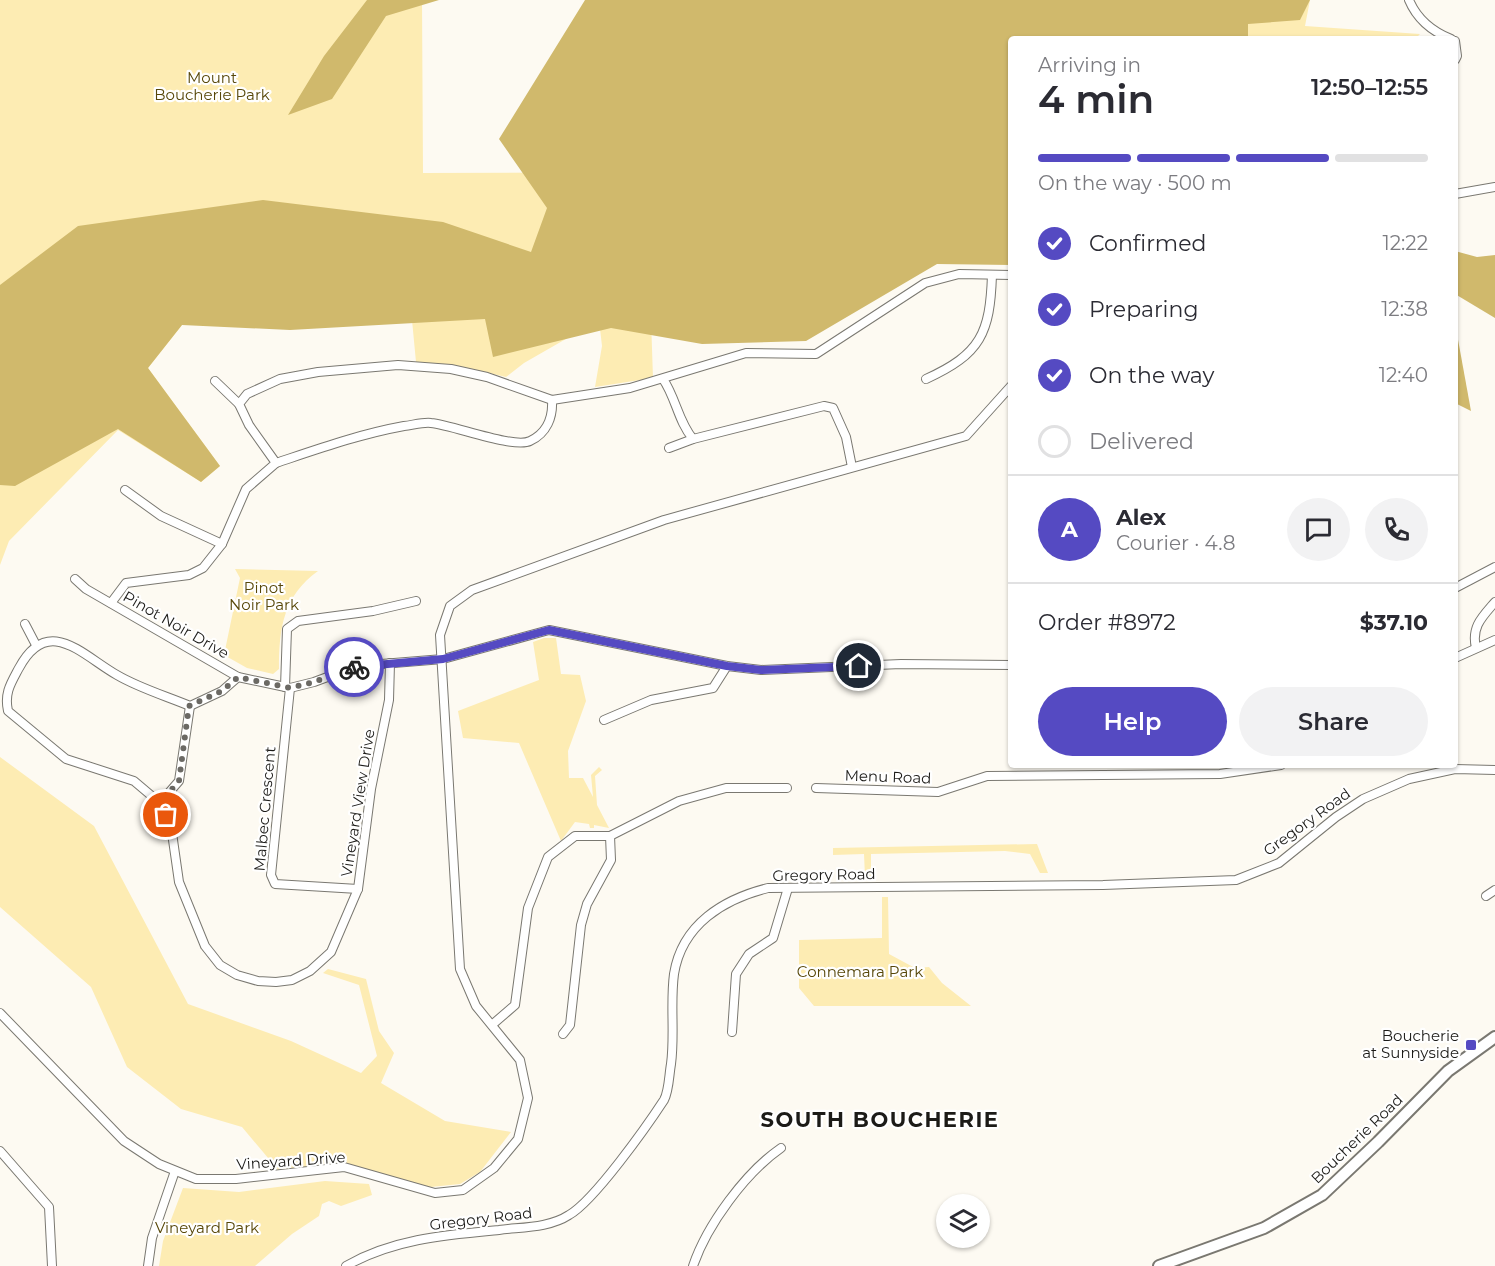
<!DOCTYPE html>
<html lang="en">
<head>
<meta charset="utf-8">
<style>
  :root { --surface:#fff; --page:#f2f2f3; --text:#2b2b33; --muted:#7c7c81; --line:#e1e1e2; --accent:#554ac2 }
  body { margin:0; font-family:Montserrat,sans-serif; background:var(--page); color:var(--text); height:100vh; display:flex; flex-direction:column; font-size:22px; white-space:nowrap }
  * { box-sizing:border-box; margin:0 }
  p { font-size:20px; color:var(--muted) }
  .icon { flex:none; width:33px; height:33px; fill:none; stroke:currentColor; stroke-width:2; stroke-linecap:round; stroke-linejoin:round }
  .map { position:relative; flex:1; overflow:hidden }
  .panel { position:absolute; left:1008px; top:36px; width:450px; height:732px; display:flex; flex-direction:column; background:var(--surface); border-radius:6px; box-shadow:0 2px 4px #0004 }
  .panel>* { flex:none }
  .controls { position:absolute; left:936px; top:1194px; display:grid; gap:12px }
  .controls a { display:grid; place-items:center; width:54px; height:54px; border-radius:50%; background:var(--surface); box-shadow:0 2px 4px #0004; font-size:30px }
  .pin { position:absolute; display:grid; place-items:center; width:51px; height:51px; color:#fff; margin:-26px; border:3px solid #fff; border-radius:50%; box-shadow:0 2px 6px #0007 }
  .courier { position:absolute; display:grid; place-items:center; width:60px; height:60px; margin:-30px; border:4px solid #554ac2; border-radius:50%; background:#fff; color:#222; box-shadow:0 2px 8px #0007 }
  .head em { font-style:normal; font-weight:600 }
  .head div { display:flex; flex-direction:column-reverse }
  .head { display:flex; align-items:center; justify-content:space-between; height:102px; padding:0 30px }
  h1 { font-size:39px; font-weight:600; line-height:45px }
  .bar { display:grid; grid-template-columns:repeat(4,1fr); gap:9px 6px; align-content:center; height:72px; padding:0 30px }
  .bar i { height:8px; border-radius:4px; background:var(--line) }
  .bar .active { background:var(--accent) }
  .bar p { grid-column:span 4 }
  .line { display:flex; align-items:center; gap:15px; padding:0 30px; border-top:2px solid var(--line) }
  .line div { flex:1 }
  .round { display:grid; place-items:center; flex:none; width:63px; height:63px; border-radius:32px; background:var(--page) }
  ol { padding:0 30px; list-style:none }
  li { display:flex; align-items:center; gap:18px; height:66px }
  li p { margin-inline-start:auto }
  li .icon { padding:6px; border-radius:50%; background:var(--accent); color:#fff; stroke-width:4 }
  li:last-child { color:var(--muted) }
  li i { width:33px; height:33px; border:3px solid var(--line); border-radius:50% }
  .action { display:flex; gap:12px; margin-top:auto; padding:12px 30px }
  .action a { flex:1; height:69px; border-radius:36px; background:var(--accent); color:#fff; font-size:24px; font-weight:600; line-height:69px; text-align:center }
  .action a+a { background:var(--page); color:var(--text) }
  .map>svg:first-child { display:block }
  .green { fill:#fdecb3 }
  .forest { fill:#d0b96c }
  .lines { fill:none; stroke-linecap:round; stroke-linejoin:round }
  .street-casing { stroke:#7a7871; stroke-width:10 }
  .secondary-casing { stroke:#7a7871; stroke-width:14 }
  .street { stroke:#fff; stroke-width:8 }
  .secondary { stroke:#fff; stroke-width:10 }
  .done { stroke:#6b6964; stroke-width:6; stroke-dasharray:0 10.8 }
  .route { stroke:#554ac2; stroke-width:8 }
  .poi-dot { fill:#554ac2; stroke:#fff; stroke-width:2 }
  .labels { text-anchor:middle; stroke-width:4.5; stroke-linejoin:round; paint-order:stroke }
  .park-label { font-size:15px; fill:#574708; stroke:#fff }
  .street-label { font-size:15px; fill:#1c1b18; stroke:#fff }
  .poi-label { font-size:15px; fill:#1c1b18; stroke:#fff; text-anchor:end }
  .district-label { font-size:21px; font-weight:bold; letter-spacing:1.5px; fill:#1c1b18; stroke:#fff }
</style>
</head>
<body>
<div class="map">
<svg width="1495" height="1266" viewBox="0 0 1495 1266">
  <rect width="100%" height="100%" fill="#fdfaf2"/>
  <!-- green -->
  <g class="green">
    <polygon points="0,0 422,0 423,173 659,172 651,319 653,378 595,387 602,346 599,320 524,363 506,377 459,366 416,362 412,320 182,325 148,368 220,466 201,482 118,430 9,541 0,565"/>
    <polygon points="1212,0 1310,0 1305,26 1420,34 1415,39 1212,39"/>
    <path d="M235 569 318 571C283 596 279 629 279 669L273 674 247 668 224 655 240 578Z"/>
    <polygon points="544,638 556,638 561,674 580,675 586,701 568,751 569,778 583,778 593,797 591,775 599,767 602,770 595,776 597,805 609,828 594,825 594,828 590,828 589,824 575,822 561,841 519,743 463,738 458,711 539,680 533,642"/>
    <polygon points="0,757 94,826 188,1004 291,1041 361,1073 377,1056 359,985 323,973 328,969 366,979 379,1031 394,1053 381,1083 445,1121 511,1132 480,1172 460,1184 431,1187 336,1165 279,1171 242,1127 181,1109 127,1067 91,987 0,907"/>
    <polygon points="1037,844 1048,873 1040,873 1030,854 1005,851 871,854 871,877 865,877 864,854 833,855 833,848"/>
    <polygon points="882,897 888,897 889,954 915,968 929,967 942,983 971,1006 814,1006 799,988 799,940 882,938"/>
    <polygon points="325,1181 369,1184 372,1195 341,1206 329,1201 322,1204 319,1216 292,1234 255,1266 159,1266 163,1241 183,1188 239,1192"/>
  </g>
  <!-- forest -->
  <g class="forest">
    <polygon points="367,0 439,0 386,16 332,99 288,115 324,56"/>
    <polygon points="585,0 1310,0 1300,20 1248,24 1248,39 1011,39 1011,265 937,264 806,341 702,344 611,328 493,357 485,319 290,330 182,325 148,368 220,466 201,482 118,429 15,486 0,485 0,285 78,226 263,200 443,222 531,252 547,208 499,139"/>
    <polygon points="1455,251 1477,257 1495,255 1495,318 1455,294"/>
    <polygon points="1455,323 1471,411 1455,403"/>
  </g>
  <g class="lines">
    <defs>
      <g id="street">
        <path d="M1409 0C1417 19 1431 31 1451 39"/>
        <polyline points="1455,60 1457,56 1455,41"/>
        <polyline points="1455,194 1495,187"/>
        <path d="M663 379C676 398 678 421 693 439"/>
        <path d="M926 379C981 354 990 333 992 275"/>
        <polyline points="215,381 239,404"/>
        <polyline points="669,448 693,439 824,406 833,408 846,437 852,467"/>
        <path d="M276 463C318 449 360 434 404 426 413 425 423 422 431 423 453 425 514 449 530 441 547 433 553 417 552 400"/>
        <polyline points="125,490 161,516 222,544"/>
        <polyline points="75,579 86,589 238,677 290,688 314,682 357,666 443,659 549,630 727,666 761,670 901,664 1011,665"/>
        <polyline points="1455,588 1495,567"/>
        <polyline points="111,603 126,583 189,575 203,568 222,544 246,489 276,463 249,425 239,404 247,394 280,379 318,372 398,365 451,369 487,377 552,400 630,388 746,353 816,354 925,283 959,274 1011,275"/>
        <polyline points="25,624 36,645"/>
        <path d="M1476 648C1471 627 1482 617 1495 602"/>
        <polyline points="1455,658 1495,640"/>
        <path d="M238 677 222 691 190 706C166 696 139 688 117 675 82 655 48 614 19 668 11 683 4 693 8 711L66 759 134 781 160 803 171 826 179 882 205 946 220 965 237 975 258 981 276 982 292 980 310 971 331 952 358 889 371 789 389 700 390 663"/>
        <polyline points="285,687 287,629 298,621 373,611 416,601"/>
        <polyline points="290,688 271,875 275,884 358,889"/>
        <polyline points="604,720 651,700 713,688 727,666"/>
        <polyline points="816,788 938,792 987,776 1220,774 1281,765"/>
        <polyline points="160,803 179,781 190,706"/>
        <polyline points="1486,896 1495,890"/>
        <polyline points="0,1013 124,1141 159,1164 196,1179 236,1179 344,1167 435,1193 463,1190 494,1168 518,1139 528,1098 520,1060 476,1006 460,969 440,635 450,606 472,590 664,520 966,436 1011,386"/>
        <polyline points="493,1024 515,1005 528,908 548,857 575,836 610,836 679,801 726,788 787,788"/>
        <polyline points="732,1032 736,974 749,954 773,938 788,888"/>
        <polyline points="563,1034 570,1025 581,925 587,904 611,860 610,836"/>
        <polyline points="0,1151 49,1207 52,1266"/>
        <polyline points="148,1266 152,1238 175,1171"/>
        <path d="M346 1266C393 1239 445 1235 499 1230 522 1227 549 1228 569 1215 594 1201 647 1126 664 1100 669 1091 669 1075 671 1064 675 1034 670 1004 674 974 682 924 724 899 768 888L1103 885 1236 880 1279 863 1336 817 1363 799 1409 779 1455 769 1495 770"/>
        <path d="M693 1266C707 1225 745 1173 781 1148"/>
      </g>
      <polyline id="secondary" points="1159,1266 1264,1228 1322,1195 1378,1142 1448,1071 1495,1037"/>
    </defs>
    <!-- street casing -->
    <use href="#street" class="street-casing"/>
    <!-- secondary casing -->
    <use href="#secondary" class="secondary-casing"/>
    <!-- street -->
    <use href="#street" class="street"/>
    <!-- secondary -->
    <use href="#secondary" class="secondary"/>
  </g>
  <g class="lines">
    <!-- done -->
    <polyline class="done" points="166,815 160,803 179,781 189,706 222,691 238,677 290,688 314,682 354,667"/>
    <!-- route -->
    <polyline class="route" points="354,667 443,659 549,630 727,666 761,670 859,666"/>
  </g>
  <!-- markers -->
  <rect class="poi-dot" x="1465" y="1039" width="12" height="12" rx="3"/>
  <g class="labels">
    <!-- park labels -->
    <g class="park-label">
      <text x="212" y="83">Mount<tspan x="212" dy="17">Boucherie Park</tspan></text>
      <text x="264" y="593">Pinot<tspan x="264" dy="17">Noir Park</tspan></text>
      <text x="860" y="977">Connemara Park</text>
      <text x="207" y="1233">Vineyard Park</text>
    </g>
    <!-- street labels -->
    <g class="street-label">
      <text transform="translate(176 625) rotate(30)" y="5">Pinot Noir Drive</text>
      <text transform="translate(888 777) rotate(2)" y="5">Menu Road</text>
      <text transform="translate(358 803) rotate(-81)" y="5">Vineyard View Drive</text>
      <text transform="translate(265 809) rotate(-85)" y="5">Malbec Crescent</text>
      <text transform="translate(1307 822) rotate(-36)" y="5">Gregory Road</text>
      <text transform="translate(824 875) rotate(-1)" y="5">Gregory Road</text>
      <text transform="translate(1357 1139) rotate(-44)" y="5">Boucherie Road</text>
      <text transform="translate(291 1161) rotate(-4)" y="5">Vineyard Drive</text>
      <text transform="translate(481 1219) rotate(-7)" y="5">Gregory Road</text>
    </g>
    <!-- poi labels -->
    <g class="poi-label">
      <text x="1459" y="1041">Boucherie<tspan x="1459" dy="17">at Sunnyside</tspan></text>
    </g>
    <!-- district labels -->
    <g class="district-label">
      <text x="880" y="1127">SOUTH BOUCHERIE</text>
    </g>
  </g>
</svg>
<div class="controls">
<a><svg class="icon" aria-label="layers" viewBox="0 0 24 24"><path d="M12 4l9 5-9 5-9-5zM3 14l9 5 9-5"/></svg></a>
</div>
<div class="pin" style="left:166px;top:815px;background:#ea580c"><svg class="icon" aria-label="bag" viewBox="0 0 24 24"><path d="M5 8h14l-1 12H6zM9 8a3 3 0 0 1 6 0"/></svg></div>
<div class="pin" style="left:859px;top:666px;background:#1f2937"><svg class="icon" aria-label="home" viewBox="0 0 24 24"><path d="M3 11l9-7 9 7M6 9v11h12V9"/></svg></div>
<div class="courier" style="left:354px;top:667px"><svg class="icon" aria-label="bike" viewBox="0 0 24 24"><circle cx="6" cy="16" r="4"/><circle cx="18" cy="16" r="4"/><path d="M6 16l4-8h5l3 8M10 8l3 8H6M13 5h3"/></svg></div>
<section class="panel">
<div class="head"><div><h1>4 min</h1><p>Arriving in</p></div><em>12:50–12:55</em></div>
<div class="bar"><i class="active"></i><i class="active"></i><i class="active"></i><i></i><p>On the way · 500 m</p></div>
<ol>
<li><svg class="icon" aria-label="check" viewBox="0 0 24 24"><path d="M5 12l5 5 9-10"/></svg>Confirmed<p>12:22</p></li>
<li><svg class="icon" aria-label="check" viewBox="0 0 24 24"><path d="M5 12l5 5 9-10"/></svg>Preparing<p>12:38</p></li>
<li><svg class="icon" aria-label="check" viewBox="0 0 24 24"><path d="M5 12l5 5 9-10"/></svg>On the way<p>12:40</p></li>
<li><i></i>Delivered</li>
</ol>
<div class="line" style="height:108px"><b class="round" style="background:var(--accent);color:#fff">A</b><div><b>Alex</b><p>Courier · 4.8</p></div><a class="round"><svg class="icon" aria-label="chat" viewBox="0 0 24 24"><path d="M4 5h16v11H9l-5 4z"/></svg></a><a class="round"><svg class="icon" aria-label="phone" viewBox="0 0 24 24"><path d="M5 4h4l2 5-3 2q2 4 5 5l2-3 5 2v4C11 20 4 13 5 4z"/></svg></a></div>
<div class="line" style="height:78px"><div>Order #8972</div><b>$37.10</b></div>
<div class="action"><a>Help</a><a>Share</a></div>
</section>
</div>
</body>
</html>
